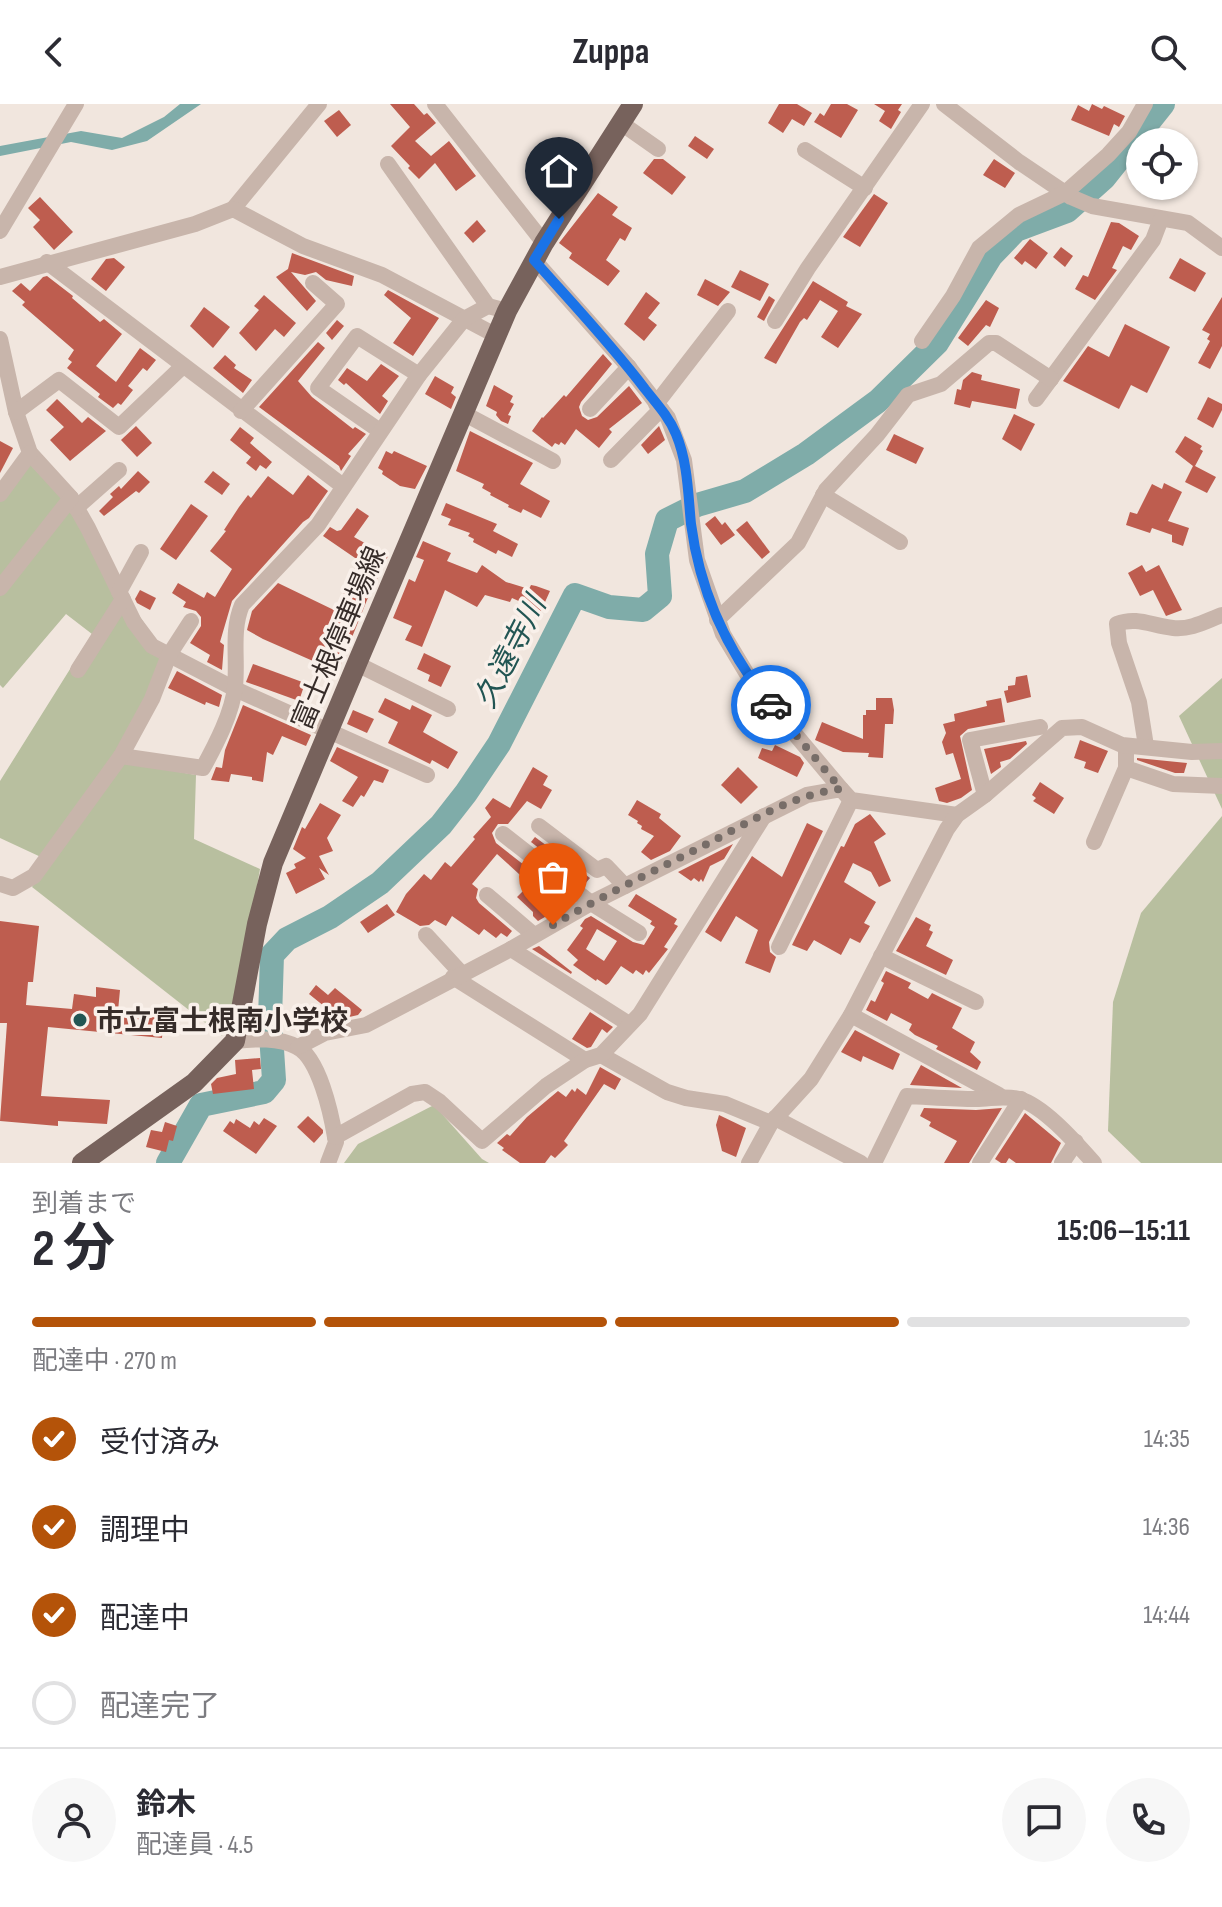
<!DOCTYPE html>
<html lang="ja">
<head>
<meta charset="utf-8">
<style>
  :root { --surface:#fff; --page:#f7f7f7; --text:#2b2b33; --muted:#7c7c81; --line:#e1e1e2; --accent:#b45309 }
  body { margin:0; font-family:"Sofia Sans Condensed","Noto Sans JP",sans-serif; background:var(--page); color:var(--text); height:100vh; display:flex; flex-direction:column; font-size:30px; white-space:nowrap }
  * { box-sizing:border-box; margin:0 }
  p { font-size:26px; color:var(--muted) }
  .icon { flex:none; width:44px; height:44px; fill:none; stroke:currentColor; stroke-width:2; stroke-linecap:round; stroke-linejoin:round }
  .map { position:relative; height:1059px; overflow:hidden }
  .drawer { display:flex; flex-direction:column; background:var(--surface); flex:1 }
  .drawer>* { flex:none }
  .controls { position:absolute; left:1126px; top:24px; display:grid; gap:16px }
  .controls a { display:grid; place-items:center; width:72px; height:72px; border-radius:50%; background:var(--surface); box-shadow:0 2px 6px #0004; font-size:40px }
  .pin { position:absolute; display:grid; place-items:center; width:68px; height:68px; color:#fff; margin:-82px -34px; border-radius:50% 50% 50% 0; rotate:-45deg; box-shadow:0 0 8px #0007 }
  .pin .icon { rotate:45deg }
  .courier { position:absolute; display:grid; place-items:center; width:80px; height:80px; margin:-40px; border:6px solid #1a73e8; border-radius:50%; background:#fff; color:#222; box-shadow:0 2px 10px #0007 }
  .summary em { font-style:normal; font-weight:700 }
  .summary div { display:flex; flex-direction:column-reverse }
  .summary { display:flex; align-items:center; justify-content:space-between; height:136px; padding:0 32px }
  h1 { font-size:52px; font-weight:700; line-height:60px }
  .bar { display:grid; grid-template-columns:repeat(4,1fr); gap:12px 8px; align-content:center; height:96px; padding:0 32px }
  .bar i { height:10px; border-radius:6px; background:var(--line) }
  .bar .active { background:var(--accent) }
  .bar p { grid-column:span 4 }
  .line { display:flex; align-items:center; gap:20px; padding:0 32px; border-top:2px solid var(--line) }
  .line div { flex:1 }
  .round { display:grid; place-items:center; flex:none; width:84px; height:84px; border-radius:42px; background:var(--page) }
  ol { padding:0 32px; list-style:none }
  li { display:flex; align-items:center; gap:24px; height:88px }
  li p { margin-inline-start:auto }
  li .icon { padding:8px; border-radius:50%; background:var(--accent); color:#fff; stroke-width:4 }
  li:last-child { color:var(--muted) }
  li i { width:44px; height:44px; border:4px solid var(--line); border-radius:50% }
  header { display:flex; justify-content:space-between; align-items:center; height:104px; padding:0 32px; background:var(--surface); font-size:36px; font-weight:700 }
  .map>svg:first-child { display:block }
  .green { fill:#b8bf9f }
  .water { fill:#7faca9 }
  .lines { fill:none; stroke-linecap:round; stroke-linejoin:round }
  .river { stroke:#7faca9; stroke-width:24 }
  .building { fill:#be5d4f; fill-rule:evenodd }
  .minor { stroke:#c8b5ab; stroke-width:16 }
  .major { stroke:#77625c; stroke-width:20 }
  .done { stroke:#776d68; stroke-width:8; stroke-dasharray:0 14.4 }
  .route { stroke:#1a73e8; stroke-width:10 }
  .poi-dot { fill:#225553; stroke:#f9f0ea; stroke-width:3 }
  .labels { text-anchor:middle; stroke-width:7; stroke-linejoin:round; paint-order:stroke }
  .street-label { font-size:28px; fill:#362c29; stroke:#f9f0ea }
  .poi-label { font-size:28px; font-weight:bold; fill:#362c29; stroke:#f9f0ea; text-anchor:start }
  .water-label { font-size:30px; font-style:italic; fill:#225553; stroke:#f9f0ea }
</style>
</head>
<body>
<header><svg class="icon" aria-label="back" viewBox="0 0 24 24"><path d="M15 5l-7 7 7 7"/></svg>Zuppa<svg class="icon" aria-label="search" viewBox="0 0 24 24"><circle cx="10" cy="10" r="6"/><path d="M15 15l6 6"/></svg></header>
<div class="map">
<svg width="1222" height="1059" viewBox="0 0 1222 1059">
  <rect width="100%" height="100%" fill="#f1e6de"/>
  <!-- green -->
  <g class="green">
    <polygon points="26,356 62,394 169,557 152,595 43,754 0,734 0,677 92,530 66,510 3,584 0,581 0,392"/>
    <polygon points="1222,574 1222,705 1179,612"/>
    <polygon points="117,657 196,671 194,735 260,765 237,899 222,932 32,783"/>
    <polygon points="1222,712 1222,1059 1141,1059 1108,1027 1113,898 1141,809"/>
    <polygon points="434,1001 482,1055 489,1059 344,1059 358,1040"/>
  </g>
  <!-- water -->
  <polygon class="water" points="180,0 201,0 147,37 112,46 71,38 0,52 0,42 81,27 122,34 164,13"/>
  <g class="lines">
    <!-- river -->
    <polyline class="river" points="168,1059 201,1001 264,988 274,976 270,915 272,851 287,835 330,813 380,779 441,721 466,689 499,640 575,491 609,503 643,506 660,492 657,450 667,416 697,401 745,387 806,350 878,297 937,239 991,152 1016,126 1067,107 1104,74 1163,0"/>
  </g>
  <!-- building -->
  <g class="building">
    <polygon points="390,0 414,0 424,11 427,9 436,19 415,37 431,52 449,37 476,72 456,87 435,59 419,75 408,64 410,62 391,42 410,23"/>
    <polygon points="779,0 797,0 812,9 804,22 792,15 783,29 768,19"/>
    <polygon points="831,0 847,0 858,6 841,34 814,18 820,9 824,12"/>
    <polygon points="874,0 902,0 898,6 901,8 891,25 879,17 885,7"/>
    <polygon points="1092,0 1102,5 1104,2 1125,12 1119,23 1114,20 1109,32 1071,16 1078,1 1089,7"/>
    <polygon points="339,6 351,21 337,33 324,17"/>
    <polygon points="695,32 714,45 707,55 688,42"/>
    <polygon points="654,55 663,55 686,73 672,91 643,69"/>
    <polygon points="994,55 1015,69 1005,84 983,71"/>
    <polygon points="598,89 618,103 612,111 632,124 625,137 620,134 606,156 620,167 608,182 569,154 572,149 559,139"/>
    <polygon points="874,90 888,99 860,143 843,133"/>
    <polygon points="40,93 73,128 54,146 33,123 40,116 28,104"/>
    <polygon points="477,116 486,127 473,139 464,129"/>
    <polygon points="1111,118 1119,119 1139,132 1131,146 1123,142 1112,164 1117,166 1095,196 1075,185 1083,171 1088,173"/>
    <polygon points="1030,135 1048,149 1036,165 1025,157 1022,161 1014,154"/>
    <polygon points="1061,143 1073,152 1065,163 1053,153"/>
    <polygon points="292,149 354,172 352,182 326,176 316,168 305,171 291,168 316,197 307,207 276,173 288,165"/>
    <polygon points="114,154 125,163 106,187 91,175 106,155"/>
    <polygon points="1180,154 1206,169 1195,188 1169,174"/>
    <polygon points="740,166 769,180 760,197 731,183"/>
    <polygon points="47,172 73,192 72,194 100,218 104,215 122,230 96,262 116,278 140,244 156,256 147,267 143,264 128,282 133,286 121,301 118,299 113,304 98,293 100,290 67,264 72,258 68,255 74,246 22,201 25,198 12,187 21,179 30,187 43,173"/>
    <polygon points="705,175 730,188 718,202 697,191"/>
    <polygon points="813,177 848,198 846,202 862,210 838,244 821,233 838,207 820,196 807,216 804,214 800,218 776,260 764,254"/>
    <polygon points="388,186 439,214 413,252 393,239 411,214 384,191"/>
    <polygon points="646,188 660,199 648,214 657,221 644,237 624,220"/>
    <polygon points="264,191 296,219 284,233 275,225 256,247 239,229 259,206 254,202"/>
    <polygon points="769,192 775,196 764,217 757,213"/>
    <polygon points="1222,193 1222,242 1210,265 1198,259 1210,237 1207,235 1210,230 1202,226"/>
    <polygon points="986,196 999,204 990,223 986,221 968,242 958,234"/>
    <polygon points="204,203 230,223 213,244 190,222"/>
    <polygon points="337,216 344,222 332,236 326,229"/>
    <polygon points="1125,220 1170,243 1147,289 1131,281 1119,305 1063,277 1088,242 1109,253"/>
    <polygon points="318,238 325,244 298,277 312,293 353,325 355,323 366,330 348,350 351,352 341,367 339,362 259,303"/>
    <polygon points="603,250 612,260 581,298 579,303 582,312 588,316 597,313 629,282 642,299 609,325 612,328 599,344 576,325 565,341 561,338 559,341 555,339 552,343 532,327 542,313 543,314 564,291 566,293"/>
    <polygon points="225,251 236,261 234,264 252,276 243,289 213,264"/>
    <polygon points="381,260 399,272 382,292 388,297 380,310 346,279 344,281 338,276 347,264 367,277"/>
    <polygon points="972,268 982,271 981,276 1020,285 1016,305 972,297 970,304 954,300 957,285 961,286 963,276"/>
    <polygon points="435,272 454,283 451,289 456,293 451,305 425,290"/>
    <polygon points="494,281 513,292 510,298 514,300 508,311 511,312 508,320 501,317 496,311 497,308 486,302"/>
    <polygon points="1208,293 1222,300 1222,306 1213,324 1197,315"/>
    <polygon points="57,295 82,319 88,313 106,327 70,357 50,336 64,323 46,306"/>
    <polygon points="1014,310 1035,320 1021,347 1002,335"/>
    <polygon points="136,322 152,339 137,353 121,336"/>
    <polygon points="659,322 665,336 648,350 641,341"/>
    <polygon points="240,323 254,334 250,339 272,358 266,365 260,361 256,367 246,359 251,353 230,336"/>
    <polygon points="470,327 533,359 520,380 550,397 541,414 523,405 521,409 508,403 509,401 490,391 491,389 482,384 484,380 456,367"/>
    <polygon points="894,330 924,344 916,360 886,346"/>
    <polygon points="1185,332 1202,342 1200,345 1203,347 1195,362 1216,373 1207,389 1185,378 1193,362 1175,348"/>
    <polygon points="0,337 13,344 0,369"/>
    <polygon points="386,347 392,350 394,347 427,362 415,385 400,382 382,370 383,367 378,364"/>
    <polygon points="138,367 150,378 139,389 136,387 104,412 99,407 113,393 110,390 119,382 121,385"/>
    <polygon points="213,367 230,380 222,391 204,378"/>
    <polygon points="308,371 328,387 309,414 303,418 232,497 220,538 224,541 222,566 207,558 210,551 190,539 201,522 201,513 196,507 183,503 186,498 172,489 178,479 204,494 207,488 215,493 232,465 210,447 226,427 224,426 239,403 248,391 251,394 268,372 293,391"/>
    <polygon points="1164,379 1182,388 1168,417 1189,424 1183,442 1172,438 1172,431 1152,424 1150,429 1126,421 1130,408 1137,410 1152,380 1162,385"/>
    <polygon points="446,399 497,420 493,427 518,440 512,453 498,446 496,450 473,438 474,435 468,432 470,429 448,421 451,415 441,411"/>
    <polygon points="191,400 208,412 176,456 160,445"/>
    <polygon points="357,404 369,412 354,433 388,452 367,496 338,568 263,535 247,526 248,522 252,507 278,479 336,507 358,456 323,432 330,423 337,427 341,426"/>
    <polygon points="715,412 722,421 725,418 735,431 721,441 705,420"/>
    <polygon points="747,417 770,448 762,455 736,426"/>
    <polygon points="423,437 451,449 447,457 477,469 482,461 506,478 529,485 531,481 536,482 550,487 541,507 512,494 510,498 485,491 477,503 445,486 422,543 405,536 412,522 393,514 409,475 415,478 424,456 416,453"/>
    <polygon points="1142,461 1146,468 1159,461 1182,506 1166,512 1153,486 1140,492 1128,469"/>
    <polygon points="140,486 156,494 150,506 137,499 135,495"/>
    <polygon points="424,549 451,562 441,583 428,577 430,571 417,565"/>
    <polygon points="253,560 305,579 299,597 246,578"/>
    <polygon points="177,567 222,591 219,603 206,598 205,601 168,584"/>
    <polygon points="1027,571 1031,593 1007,599 1004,587 1008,586 1008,582 1015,581 1016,573"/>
    <polygon points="385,594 410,606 412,601 432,611 423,628 458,648 448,665 432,656 430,660 388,639 398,618 378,608"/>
    <polygon points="876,594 892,594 894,606 893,620 885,620 883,654 868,653 869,649 843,648 815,636 822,618 863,635 863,611 866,611 866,606 876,606"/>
    <polygon points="1001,594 1005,618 968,625 960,632 972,686 961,694 947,699 939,697 935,684 961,675 953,649 946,651 942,638 946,629 943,620 955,617 954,610 987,602 986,597"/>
    <polygon points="243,601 311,631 306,642 282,632 273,651 267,648 263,678 252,676 252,673 231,670 229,678 211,676 216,663 222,664 225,646"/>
    <polygon points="353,606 374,615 367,629 347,620"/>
    <polygon points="1080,636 1108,647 1098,669 1084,664 1086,658 1074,654"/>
    <polygon points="1026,637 1027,640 1010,655 1000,658 1001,663 991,670 984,645"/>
    <polygon points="775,641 800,653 804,659 797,673 758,654 762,644 772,647"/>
    <polygon points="337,643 389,666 383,679 374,676 364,693 361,691 353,703 342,697 358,673 330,657"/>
    <polygon points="1137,654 1187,659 1184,669 1175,669 1137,656"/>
    <polygon points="533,663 548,672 543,681 552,686 541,705 527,697 508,720 498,720 492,729 496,739 556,786 547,798 554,805 550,810 538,817 533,812 533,808 517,793 530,780 497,750 472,780 478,785 476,794 479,799 512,827 507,833 501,829 496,834 484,825 479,831 452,812 446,822 435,816 429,821 420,822 396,808 406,790 424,770 431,776 445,758 451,763 475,735 473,733 491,713 485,704 493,694 510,704"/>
    <polygon points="738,663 758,683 741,700 721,681"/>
    <polygon points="1040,678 1064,694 1054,710 1033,697 1036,694 1032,691"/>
    <polygon points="637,696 661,710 659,714 681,732 670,747 651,756 641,748 654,732 641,725 642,722 637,719 638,717 628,711"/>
    <polygon points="320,699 341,711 327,734 333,747 319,752 329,771 319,764 325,775 296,790 286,769 296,764 294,760 306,754 293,745 302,723 305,725"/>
    <polygon points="870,710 886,730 874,738 891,777 879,783 871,768 853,759 844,778 876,798 864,819 870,822 860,839 850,834 841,851 814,836 807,847 792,841 841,742 844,743 855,720"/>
    <polygon points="807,719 823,727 769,838 770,848 776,853 770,869 745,859 758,826 736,812 721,838 705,828 752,752 782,773"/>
    <polygon points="535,733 590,774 585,780 531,738"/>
    <polygon points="733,740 724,755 710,762 703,778 701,775 699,778 694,774 691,777 678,768"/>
    <path d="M636 790 677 815 674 820 678 822 664 843 668 845 649 869 646 866 643 871 636 866 633 870 621 862 609 879 606 881 597 875 596 877 573 861 578 856 567 846 583 824 580 822 585 815 591 812 633 838 644 841 655 823 650 820 652 817 628 802ZM597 825 617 837 604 857 586 845Z"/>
    <polygon points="387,800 395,811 368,829 360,818"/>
    <polygon points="916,813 931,821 929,826 933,828 926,842 953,856 946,871 896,847"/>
    <polygon points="0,817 39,822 33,878 28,878 26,901 72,905 74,890 96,893 96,883 120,886 118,907 164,911 162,934 48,923 41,992 110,996 107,1020 58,1017 58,1022 0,1017 7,919 0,919"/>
    <polygon points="539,842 572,868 571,870 532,845"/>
    <polygon points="886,867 911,879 908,884 928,895 932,889 962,904 952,924 975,938 970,948 981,958 977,966 936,945 938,942 915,931 909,926 912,920 891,909 887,917 866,906 871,896 875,898 884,879 881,877"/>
    <polygon points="316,881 328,891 335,884 362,906 358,911 345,914 343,911 340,915 309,890"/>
    <polygon points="590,908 613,923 607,929 602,925 591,943 587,944 572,935"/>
    <polygon points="855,926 900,950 893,966 863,952 861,958 841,948"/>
    <polygon points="260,954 261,965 252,966 254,985 213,990 211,980 217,974 236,970 235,956"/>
    <polygon points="921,961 962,984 910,981"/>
    <polygon points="600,963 621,975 615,986 604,980 564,1037 568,1041 555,1054 551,1051 545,1059 520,1059 502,1046 504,1044 497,1039 507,1030 510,1032 527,1013 558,987 566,993 572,985 575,988 577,984 586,991"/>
    <polygon points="924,1004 976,1006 1002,1004 969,1059 944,1059 957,1037 929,1022 931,1018 920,1012"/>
    <polygon points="1025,1009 1061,1039 1051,1059 1016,1059 1009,1054 1006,1059 1001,1059 995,1055"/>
    <polygon points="719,1011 746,1024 736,1053 722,1047 716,1021"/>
    <polygon points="308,1012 323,1026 323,1029 314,1039 297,1023"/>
    <polygon points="264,1014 277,1022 256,1050 223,1027 230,1017 234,1020 236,1015 250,1024 254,1017 259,1021"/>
    <polygon points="165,1018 177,1022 173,1037 169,1036 166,1048 146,1043 151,1026 162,1028"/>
  </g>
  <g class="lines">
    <!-- minor -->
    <g class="minor">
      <polyline points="435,0 544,139"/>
      <polyline points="944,0 1019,58 1071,93 1092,102 1188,119 1222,144"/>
      <polyline points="621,19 658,45"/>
      <polyline points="805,46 865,84"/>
      <polyline points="388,60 488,202"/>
      <polyline points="233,105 319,0"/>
      <polyline points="0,127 76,0"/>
      <polyline points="534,156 627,261 668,314 684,356 697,456 723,530 753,580 841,685"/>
      <polyline points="47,158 343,382"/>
      <polyline points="0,173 195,120 233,105 303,142 382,171 497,232"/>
      <polyline points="775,217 808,164 922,0"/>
      <polyline points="0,235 16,308 30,349 71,394 88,424 134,518 152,542 235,585 427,671"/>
      <polyline points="922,237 953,192 979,144 1019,111 1065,89 1108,51 1129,28 1145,0"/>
      <polyline points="1036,295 1153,136 1161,115"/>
      <polyline points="656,300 728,207"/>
      <polyline points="590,305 629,263"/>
      <polyline points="241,307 337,200 313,179"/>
      <polyline points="16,308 59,276 119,323 183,262"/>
      <polyline points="463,309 553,357"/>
      <polyline points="380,327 318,284 357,232 419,271"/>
      <polyline points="611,356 661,305"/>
      <polyline points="0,390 30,349"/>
      <polyline points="823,391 900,438"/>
      <polyline points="76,404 119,366"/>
      <polyline points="0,484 71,394"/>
      <polyline points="119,488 141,448"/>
      <polyline points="717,516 798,439 826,386 877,331 908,291 941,280 989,239 996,239 1051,275"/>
      <polyline points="357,560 448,605"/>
      <polyline points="78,566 123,495"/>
      <path d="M1146 642 1139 598 1119 539 1117 520C1137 512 1152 522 1173 524 1191 526 1206 517 1222 511"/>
      <path d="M121 652 203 664C215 642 233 608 235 582 238 555 231 527 242 501L318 421 419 271 464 215 488 202 507 207"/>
      <polyline points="1126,664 1173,680 1222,682"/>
      <polyline points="985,691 970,636 1040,623"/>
      <polyline points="539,722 597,766 606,762 625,782"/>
      <polyline points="503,730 591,799 639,829"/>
      <polyline points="1094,738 1126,664 1126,642"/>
      <polyline points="0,780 13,784 34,772 121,652 152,595 169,551 191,517"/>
      <polyline points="487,791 534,831"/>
      <polyline points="426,831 461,869"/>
      <polyline points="779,843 851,696"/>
      <polyline points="511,845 629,920"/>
      <polyline points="881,852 976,898"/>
      <polyline points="453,873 585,956"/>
      <polyline points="851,911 999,991"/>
      <path d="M235 937C254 935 279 933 297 943 319 954 331 1009 335 1033L336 1038 328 1059"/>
      <polyline points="298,943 325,929 366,921 511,845 591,799 807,691 841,685 851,696 957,711"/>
      <polyline points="601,951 667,988 686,994 725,1000 771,1019"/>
      <polyline points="775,1014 861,1059"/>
      <polyline points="335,1033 412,990 425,988 440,998 482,1037 546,982 585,956 601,951 640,910 764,712"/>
      <polyline points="749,1059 771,1019 811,975 851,911 947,725 957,711 985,691 1062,624 1082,623 1122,641 1192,648 1222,647"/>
      <path d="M874 1059 907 992C930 993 953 995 976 995 991 995 1003 991 1019 995 1044 1002 1076 1039 1094 1059"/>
      <polyline points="980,1059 1021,995"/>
      <polyline points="1062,1059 1076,1038"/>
    </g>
    <!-- major -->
    <polyline class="major" points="82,1059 194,979 235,937 257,820 273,759 358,557 507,207 544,139 633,0"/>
  </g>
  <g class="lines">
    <!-- done -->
    <path class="done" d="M553 821C602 792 654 767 705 741 748 719 793 690 841 685L771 601"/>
    <!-- route -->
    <path class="route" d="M559 115 534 156C572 199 611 240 645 285 657 300 669 313 676 330 688 359 688 390 691 420 700 488 728 549 771 601"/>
  </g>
  <!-- markers -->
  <circle class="poi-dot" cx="80" cy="916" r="8"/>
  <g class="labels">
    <!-- street labels -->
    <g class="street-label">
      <text transform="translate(338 534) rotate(-67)" y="10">富士根停車場線</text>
    </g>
    <!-- poi labels -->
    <g class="poi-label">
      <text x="96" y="926">市立富士根南小学校</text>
    </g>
    <!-- water labels -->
    <g class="water-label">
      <text transform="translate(510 548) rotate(-63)" y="10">久遠寺川</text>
    </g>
  </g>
</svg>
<div class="controls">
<a><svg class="icon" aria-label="locate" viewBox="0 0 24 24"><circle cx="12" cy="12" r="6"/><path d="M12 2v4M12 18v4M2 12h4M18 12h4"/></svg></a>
</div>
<div class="pin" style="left:553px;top:821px;background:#ea580c"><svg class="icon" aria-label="bag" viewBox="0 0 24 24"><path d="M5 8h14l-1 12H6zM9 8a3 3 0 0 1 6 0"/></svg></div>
<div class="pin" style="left:559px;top:115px;background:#1f2937"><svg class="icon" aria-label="home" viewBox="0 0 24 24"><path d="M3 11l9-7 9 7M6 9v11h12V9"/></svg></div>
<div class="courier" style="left:771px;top:601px"><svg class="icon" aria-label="car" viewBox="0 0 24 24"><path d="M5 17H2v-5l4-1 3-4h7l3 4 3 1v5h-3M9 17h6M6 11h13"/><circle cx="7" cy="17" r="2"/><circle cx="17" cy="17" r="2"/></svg></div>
</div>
<section class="drawer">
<div class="summary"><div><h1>2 分</h1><p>到着まで</p></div><em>15:06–15:11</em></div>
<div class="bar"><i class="active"></i><i class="active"></i><i class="active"></i><i></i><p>配達中 · 270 m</p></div>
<ol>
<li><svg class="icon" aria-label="check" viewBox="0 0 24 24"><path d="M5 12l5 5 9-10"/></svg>受付済み<p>14:35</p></li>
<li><svg class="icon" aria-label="check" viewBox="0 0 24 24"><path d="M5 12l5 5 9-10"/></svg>調理中<p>14:36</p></li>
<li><svg class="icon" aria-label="check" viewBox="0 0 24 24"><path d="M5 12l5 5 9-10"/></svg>配達中<p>14:44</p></li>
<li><i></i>配達完了</li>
</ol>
<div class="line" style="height:144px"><a class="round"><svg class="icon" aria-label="person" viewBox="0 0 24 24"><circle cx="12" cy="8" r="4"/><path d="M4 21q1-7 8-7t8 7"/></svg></a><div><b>鈴木</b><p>配達員 · 4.5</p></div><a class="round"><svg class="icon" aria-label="chat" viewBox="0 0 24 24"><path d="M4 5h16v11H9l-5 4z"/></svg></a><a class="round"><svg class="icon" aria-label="phone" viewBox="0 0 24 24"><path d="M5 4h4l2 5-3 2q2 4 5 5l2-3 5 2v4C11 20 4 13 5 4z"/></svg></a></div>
</section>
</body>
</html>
